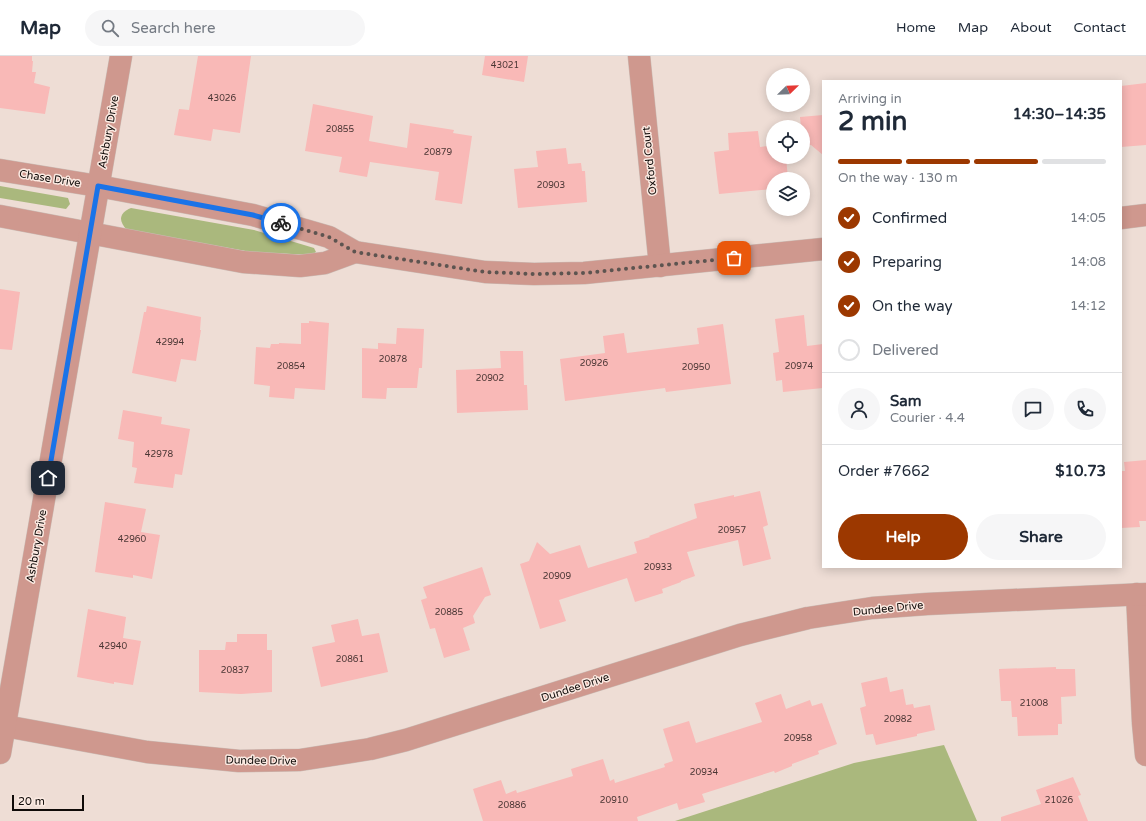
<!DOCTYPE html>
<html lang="en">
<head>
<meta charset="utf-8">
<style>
  :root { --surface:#fff; --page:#f6f6f7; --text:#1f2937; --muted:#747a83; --line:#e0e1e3; --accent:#9c3800 }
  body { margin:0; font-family:"Varela Round",sans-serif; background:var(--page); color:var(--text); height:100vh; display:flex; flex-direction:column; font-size:15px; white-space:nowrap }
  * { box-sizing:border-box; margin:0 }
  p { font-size:13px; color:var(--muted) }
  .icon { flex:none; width:22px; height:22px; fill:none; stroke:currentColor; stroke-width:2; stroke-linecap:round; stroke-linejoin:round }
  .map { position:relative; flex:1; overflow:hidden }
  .panel { position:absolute; left:822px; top:24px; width:300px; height:488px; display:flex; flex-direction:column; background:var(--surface); border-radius:0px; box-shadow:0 2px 10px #0003 }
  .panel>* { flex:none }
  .needle { width:26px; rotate:67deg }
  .tools { position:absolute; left:766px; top:12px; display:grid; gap:8px }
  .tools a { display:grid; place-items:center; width:44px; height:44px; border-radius:50%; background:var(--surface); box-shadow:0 2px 10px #0003; font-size:20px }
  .scale { position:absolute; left:12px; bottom:10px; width:72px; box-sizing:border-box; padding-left:4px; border:2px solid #0f0a08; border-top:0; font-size:11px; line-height:14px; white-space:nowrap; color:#0f0a08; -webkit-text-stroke:3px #fbeae2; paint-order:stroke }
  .pin { position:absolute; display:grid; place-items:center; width:34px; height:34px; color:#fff; margin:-17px; border-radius:8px; box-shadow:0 2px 6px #0006 }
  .courier { position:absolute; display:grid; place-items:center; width:40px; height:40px; margin:-20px; border:3px solid #1a73e8; border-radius:50%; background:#fff; color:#222; box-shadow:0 1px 5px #0007 }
  .summary em { font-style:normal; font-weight:800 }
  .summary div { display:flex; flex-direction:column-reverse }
  .summary { display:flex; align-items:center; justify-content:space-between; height:68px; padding:0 16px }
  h1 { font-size:26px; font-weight:800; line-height:30px }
  .bar { display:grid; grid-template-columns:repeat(4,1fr); gap:6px 4px; align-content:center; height:48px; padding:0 16px }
  .bar i { height:5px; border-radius:3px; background:var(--line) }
  .bar .current { background:var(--accent) }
  .bar p { grid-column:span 4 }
  .line { display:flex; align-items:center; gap:10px; padding:0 16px; border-top:1px solid var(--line) }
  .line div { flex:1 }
  .round { display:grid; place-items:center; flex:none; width:42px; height:42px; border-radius:21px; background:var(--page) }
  ol { padding:0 16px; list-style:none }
  li { display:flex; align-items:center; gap:12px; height:44px }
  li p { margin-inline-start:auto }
  li .icon { padding:4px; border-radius:50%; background:var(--accent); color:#fff; stroke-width:4 }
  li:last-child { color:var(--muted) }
  li i { width:22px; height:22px; border:2px solid var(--line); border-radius:50% }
  .button { display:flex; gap:8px; margin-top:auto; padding:8px 16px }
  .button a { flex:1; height:46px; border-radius:24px; background:var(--accent); color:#fff; font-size:16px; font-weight:800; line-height:46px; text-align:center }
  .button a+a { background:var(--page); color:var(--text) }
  header { display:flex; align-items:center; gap:24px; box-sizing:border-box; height:56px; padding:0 20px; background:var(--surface); border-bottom:1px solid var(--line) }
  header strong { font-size:19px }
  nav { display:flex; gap:22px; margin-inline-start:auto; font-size:14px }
  .search { width:280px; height:36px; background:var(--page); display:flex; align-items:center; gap:10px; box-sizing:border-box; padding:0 14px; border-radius:22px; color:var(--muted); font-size:15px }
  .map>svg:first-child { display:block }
  .green { fill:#aab87d }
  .building { fill:#f9b9b7 }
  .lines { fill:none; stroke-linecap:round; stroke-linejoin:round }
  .minor-casing { stroke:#cabbb4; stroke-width:23 }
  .minor { stroke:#cf988e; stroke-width:22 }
  .done { stroke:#5d5450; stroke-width:4; stroke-dasharray:0 7.2 }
  .route { stroke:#1a73e8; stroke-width:5 }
  .labels { text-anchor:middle; stroke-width:3; stroke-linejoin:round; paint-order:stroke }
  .number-label { font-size:9px; fill:#4a3634 }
  .street-label { font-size:11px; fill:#0f0a08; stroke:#fbeae2 }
</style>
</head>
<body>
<header>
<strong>Map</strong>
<div class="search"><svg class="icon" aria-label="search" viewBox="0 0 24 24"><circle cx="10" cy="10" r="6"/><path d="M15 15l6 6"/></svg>Search here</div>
<nav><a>Home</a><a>Map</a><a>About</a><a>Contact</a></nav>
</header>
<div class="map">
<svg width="1146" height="765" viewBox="0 0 1146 765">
  <rect width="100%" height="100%" fill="#eeddd5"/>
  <!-- green -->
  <g class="green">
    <polygon points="0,130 68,142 70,148 66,153 0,142"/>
    <path d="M131 152 254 174 314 192 316 196 312 199 251 196 127 174C118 165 119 157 131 152Z"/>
    <polygon points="944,689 977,765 675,765 854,707"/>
  </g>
  <!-- building -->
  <g class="building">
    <polygon points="0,0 32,0 32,5 33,5 32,16 36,16 34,27 50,31 45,58 0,52"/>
    <polygon points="198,0 251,0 240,77 213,73 211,85 174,79 179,53 189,54"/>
    <polygon points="485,0 528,0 524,26 482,19"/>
    <polygon points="1146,27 1146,89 1121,91 1121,30"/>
    <polygon points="313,48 373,60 369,85 407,92 410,67 454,74 453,77 472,80 462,148 435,144 439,116 370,106 367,121 339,116 342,101 305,95"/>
    <polygon points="823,59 823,99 811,89 804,90 803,71 801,71 800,61"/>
    <polygon points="758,75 760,91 773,89 773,101 786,101 788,123 773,123 773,133 719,138 714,96 729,94 728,77"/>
    <polygon points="566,92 568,108 581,107 582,115 585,115 587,146 518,152 514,113 538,111 536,95"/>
    <polygon points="0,233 20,236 12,294 0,293"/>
    <polygon points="147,250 201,261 200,274 201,274 196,305 181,303 176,326 132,317 144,256 146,256"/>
    <polygon points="804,259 807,290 823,288 823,332 783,336 782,324 776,325 773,297 779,296 775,263"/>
    <polygon points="309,265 329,267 325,334 295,332 294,343 269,341 270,330 254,328 256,291 270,292 271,288 279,288 279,287 301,288 301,267 309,267"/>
    <polygon points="723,268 731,328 666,336 665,332 565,345 560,303 605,297 603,280 624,277 627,297 699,288 697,272"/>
    <polygon points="397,272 424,273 422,312 419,312 417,332 387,332 386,343 362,342 362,292 378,293 378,287 396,288"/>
    <polygon points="500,295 523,295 524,329 527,329 528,354 457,357 456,314 501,312"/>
    <polygon points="123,354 162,361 161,368 190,373 182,419 175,418 173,432 134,427 137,412 132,411 134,386 118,383"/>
    <polygon points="1146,404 1146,465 1139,465 1140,471 1121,472 1121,415 1125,415 1124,406"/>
    <polygon points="760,435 768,469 763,471 771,503 743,510 738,484 687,496 695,520 681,525 681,526 662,533 663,537 635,546 627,522 559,544 566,565 540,573 520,508 529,505 537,486 550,498 580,489 588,512 637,497 634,486 650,481 649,480 697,462 694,448 734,439 734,441"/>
    <polygon points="105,446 146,453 141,476 160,479 152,523 133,519 133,522 95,516"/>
    <polygon points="482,511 491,539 485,541 473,560 475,567 463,572 470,594 444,602 435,572 430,573 421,544 427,542 423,531"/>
    <polygon points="88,553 126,561 123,582 141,585 133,629 114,626 114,628 77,621"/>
    <polygon points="358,563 362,580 379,577 388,616 321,631 312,591 335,586 331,569"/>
    <polygon points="237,578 267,578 267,594 272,594 272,636 241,638 199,636 199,594 225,594 226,586 237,586"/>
    <polygon points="1056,611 1056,613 1075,613 1076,640 1061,641 1062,668 1058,668 1058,679 1018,680 1017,661 1012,661 1011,645 1001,645 999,613"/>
    <polygon points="887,621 890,636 903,633 906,649 913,648 914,652 930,649 935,674 917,678 917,680 876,689 873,678 866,679 860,652 866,650 861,627"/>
    <polygon points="781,638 786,653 810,644 812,650 822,647 837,688 818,695 819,698 792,708 792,710 775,717 774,715 702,738 705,746 679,754 677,747 637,761 638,765 483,765 473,733 501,724 506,738 516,734 517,737 573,720 571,713 603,703 610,725 614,723 615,727 665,711 664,708 673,705 663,673 689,665 696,687 762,666 755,647"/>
    <polygon points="1073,721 1081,739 1078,740 1088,765 1001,765 1001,761 1041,748 1036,734"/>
  </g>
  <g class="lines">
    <defs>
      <g id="minor">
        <polyline points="639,0 660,210"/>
        <polyline points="0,114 98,130 253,159 329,181 355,196 485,216 534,218 584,217 823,193"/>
        <polyline points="0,160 243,206 300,210 325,207 355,196"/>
        <polyline points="1121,162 1146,159"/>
        <polyline points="1137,538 1143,667 1146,699"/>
        <polyline points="5,670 147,696 239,705 300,704 370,693 406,684 740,579 808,562 872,552 927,548 1146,538"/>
        <polyline points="0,697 121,0"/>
      </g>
    </defs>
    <!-- minor casing -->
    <use href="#minor" class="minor-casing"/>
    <!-- minor -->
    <use href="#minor" class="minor"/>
  </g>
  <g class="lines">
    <!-- done -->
    <polyline class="done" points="281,167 329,181 355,196 485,216 534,218 584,217 734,202"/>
    <!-- route -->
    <polyline class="route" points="48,422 98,130 253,159 281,167"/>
  </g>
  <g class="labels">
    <!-- number labels -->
    <g class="number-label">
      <text x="505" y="12">43021</text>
      <text x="222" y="45">43026</text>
      <text x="340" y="76">20855</text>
      <text x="438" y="99">20879</text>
      <text x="551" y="132">20903</text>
      <text x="170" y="289">42994</text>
      <text x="393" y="306">20878</text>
      <text x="594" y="310">20926</text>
      <text x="291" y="313">20854</text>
      <text x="799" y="313">20974</text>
      <text x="696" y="314">20950</text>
      <text x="490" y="325">20902</text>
      <text x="159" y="401">42978</text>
      <text x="732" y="477">20957</text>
      <text x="132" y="486">42960</text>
      <text x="658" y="514">20933</text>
      <text x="557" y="523">20909</text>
      <text x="449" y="559">20885</text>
      <text x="113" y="593">42940</text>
      <text x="350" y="606">20861</text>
      <text x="235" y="617">20837</text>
      <text x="1034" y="650">21008</text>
      <text x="898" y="666">20982</text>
      <text x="798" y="685">20958</text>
      <text x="704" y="719">20934</text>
      <text x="614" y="747">20910</text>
      <text x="1059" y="747">21026</text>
      <text x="512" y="752">20886</text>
    </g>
    <!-- street labels -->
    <g class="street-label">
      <text transform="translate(108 76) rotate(-80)" y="4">Ashbury Drive</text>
      <text transform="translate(649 105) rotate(-96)" y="4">Oxford Court</text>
      <text transform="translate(50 122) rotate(9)" y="4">Chase Drive</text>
      <text transform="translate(36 490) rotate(-80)" y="4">Ashbury Drive</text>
      <text transform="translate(888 552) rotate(-6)" y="4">Dundee Drive</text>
      <text transform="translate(575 631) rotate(-18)" y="4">Dundee Drive</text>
      <text transform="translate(261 704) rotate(1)" y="4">Dundee Drive</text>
    </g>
  </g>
</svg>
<div class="tools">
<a><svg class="needle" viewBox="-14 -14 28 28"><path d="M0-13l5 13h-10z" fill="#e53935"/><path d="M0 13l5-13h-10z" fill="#747a83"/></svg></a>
<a><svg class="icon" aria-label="locate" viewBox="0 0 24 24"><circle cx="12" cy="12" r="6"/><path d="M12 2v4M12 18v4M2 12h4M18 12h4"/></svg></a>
<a><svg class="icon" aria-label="layers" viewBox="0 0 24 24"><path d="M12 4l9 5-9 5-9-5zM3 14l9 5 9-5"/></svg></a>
</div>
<div class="scale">20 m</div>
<div class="pin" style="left:734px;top:202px;background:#ea580c"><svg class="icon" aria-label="bag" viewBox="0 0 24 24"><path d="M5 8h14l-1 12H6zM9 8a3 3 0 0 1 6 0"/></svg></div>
<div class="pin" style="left:48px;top:422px;background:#1f2937"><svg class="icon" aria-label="home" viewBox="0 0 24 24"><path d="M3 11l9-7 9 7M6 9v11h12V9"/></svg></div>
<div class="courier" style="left:281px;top:167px"><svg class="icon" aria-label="bike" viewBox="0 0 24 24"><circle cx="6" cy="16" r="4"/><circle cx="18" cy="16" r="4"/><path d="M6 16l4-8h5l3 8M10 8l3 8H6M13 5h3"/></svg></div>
<section class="panel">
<div class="summary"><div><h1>2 min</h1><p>Arriving in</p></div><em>14:30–14:35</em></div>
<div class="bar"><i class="current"></i><i class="current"></i><i class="current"></i><i></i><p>On the way · 130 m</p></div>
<ol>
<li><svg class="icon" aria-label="check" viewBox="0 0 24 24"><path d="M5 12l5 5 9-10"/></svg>Confirmed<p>14:05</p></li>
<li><svg class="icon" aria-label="check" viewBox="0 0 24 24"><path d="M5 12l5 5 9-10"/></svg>Preparing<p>14:08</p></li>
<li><svg class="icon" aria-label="check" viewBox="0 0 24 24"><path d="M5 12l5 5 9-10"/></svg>On the way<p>14:12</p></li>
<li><i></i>Delivered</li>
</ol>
<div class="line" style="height:72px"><a class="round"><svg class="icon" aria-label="person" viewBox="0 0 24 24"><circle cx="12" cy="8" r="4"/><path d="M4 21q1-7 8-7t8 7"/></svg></a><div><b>Sam</b><p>Courier · 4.4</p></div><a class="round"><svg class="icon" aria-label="chat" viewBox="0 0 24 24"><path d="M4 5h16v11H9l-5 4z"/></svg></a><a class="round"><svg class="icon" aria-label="phone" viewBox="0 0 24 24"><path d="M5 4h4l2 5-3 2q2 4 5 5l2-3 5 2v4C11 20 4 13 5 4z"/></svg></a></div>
<div class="line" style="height:52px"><div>Order #7662</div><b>$10.73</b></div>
<div class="button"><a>Help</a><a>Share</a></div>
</section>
</div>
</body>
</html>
